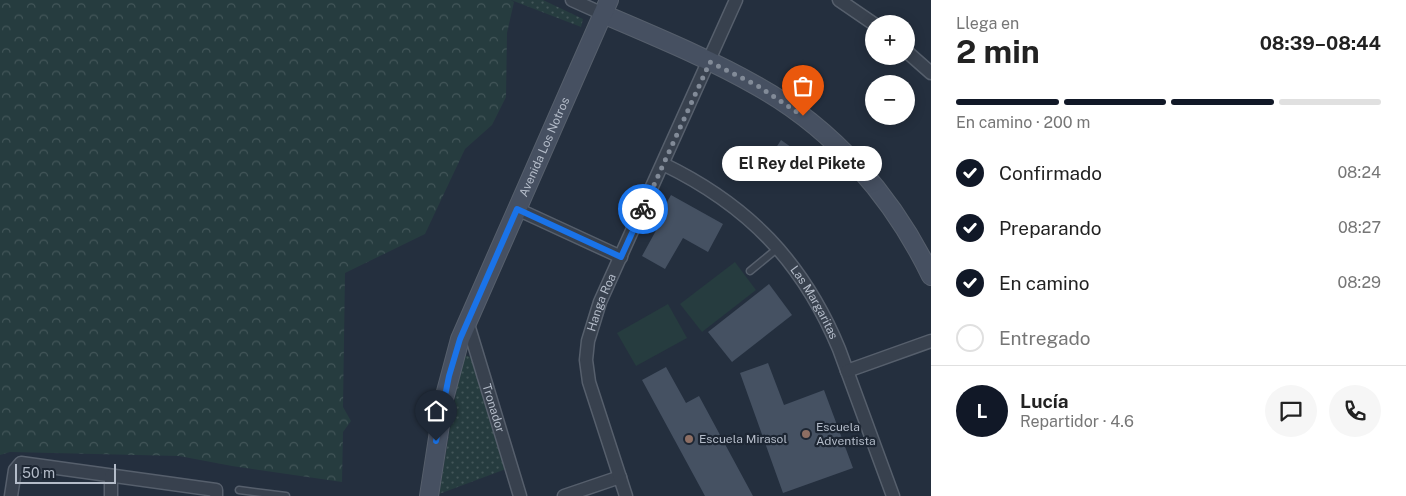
<!DOCTYPE html>
<html lang="es">
<head>
<meta charset="utf-8">
<style>
  :root { --surface:#fff; --page:#f6f6f6; --text:#222; --muted:#767676; --line:#e0e0e0; --accent:#111827 }
  body { margin:0; font-family:"Public Sans",sans-serif; background:var(--page); color:var(--text); height:100vh; display:flex; flex-direction:column; font-size:19px; white-space:nowrap }
  * { box-sizing:border-box; margin:0 }
  p { font-size:16px; color:var(--muted) }
  .icon { flex:none; width:28px; height:28px; fill:none; stroke:currentColor; stroke-width:2; stroke-linecap:round; stroke-linejoin:round }
  .map { position:relative; flex:1; overflow:hidden }
  .panel { display:flex; flex-direction:column; background:var(--surface); width:475px }
  .panel>* { flex:none }
  .buttons { position:absolute; left:865px; top:15px; display:grid; gap:10px }
  .buttons a { display:grid; place-items:center; width:50px; height:50px; border-radius:50%; background:var(--surface); box-shadow:0 2px 12px #0003; font-size:25px }
  .scale { position:absolute; left:15px; bottom:12px; width:101px; box-sizing:border-box; padding-left:5px; border:2px solid #b4bcc9; border-top:0; font-size:14px; line-height:18px; white-space:nowrap; color:#b4bcc9; -webkit-text-stroke:4px #1d2633; paint-order:stroke }
  .pin { position:absolute; display:grid; place-items:center; width:42px; height:42px; color:#fff; margin:-51px -21px; border-radius:50% 50% 50% 0; rotate:-45deg; box-shadow:0 0 5px #0007 }
  .pin .icon { rotate:45deg }
  .courier { position:absolute; display:grid; place-items:center; width:50px; height:50px; margin:-25px; border:4px solid #1a73e8; border-radius:50%; background:#fff; color:#222; box-shadow:0 1px 6px #0007 }
  .bubble { position:absolute; height:35px; border-radius:18px; background:var(--surface); box-shadow:0 2px 12px #0003; font-size:16px; font-weight:700; line-height:35px; text-align:center }
  .summary em { font-style:normal; font-weight:700 }
  .summary div { display:flex; flex-direction:column-reverse }
  .summary { display:flex; align-items:center; justify-content:space-between; height:85px; padding:0 25px }
  h1 { font-size:32px; font-weight:700; line-height:38px }
  .bar { display:grid; grid-template-columns:repeat(4,1fr); gap:8px 5px; align-content:center; height:60px; padding:0 25px }
  .bar i { height:6px; border-radius:4px; background:var(--line) }
  .bar .on { background:var(--accent) }
  .bar p { grid-column:span 4 }
  .line { display:flex; align-items:center; gap:12px; padding:0 25px; border-top:1px solid var(--line) }
  .line div { flex:1 }
  .round { display:grid; place-items:center; flex:none; width:52px; height:52px; border-radius:26px; background:var(--page) }
  ol { padding:0 25px; list-style:none }
  li { display:flex; align-items:center; gap:15px; height:55px }
  li p { margin-inline-start:auto }
  li .icon { padding:5px; border-radius:50%; background:var(--accent); color:#fff; stroke-width:4 }
  li:last-child { color:var(--muted) }
  li i { width:28px; height:28px; border:2px solid var(--line); border-radius:50% }
  main { display:flex; flex:1; min-height:0 }
  .map>svg:first-child { display:block }
  .grass { fill:url(#grass-dots) }
  .forest { fill:url(#forest-crowns) }
  .pitch { fill:#263c3f }
  .building { fill:#455162 }
  .lines { fill:none; stroke-linecap:round; stroke-linejoin:round }
  .service-casing { stroke:#565f6c; stroke-width:9 }
  .minor-casing { stroke:#565f6c; stroke-width:15 }
  .secondary-casing { stroke:#565f6c; stroke-width:20 }
  .service { stroke:#38414e; stroke-width:6 }
  .minor { stroke:#38414e; stroke-width:12 }
  .secondary { stroke:#465061; stroke-width:18 }
  .done { stroke:#828b98; stroke-width:5; stroke-dasharray:0 9 }
  .route { stroke:#1a73e8; stroke-width:6 }
  .education-dot { fill:#8d6e63; stroke:#1d2633; stroke-width:2 }
  .labels { text-anchor:middle; stroke-width:4.5; stroke-linejoin:round; paint-order:stroke }
  .street-label { font-size:12px; fill:#b4bcc9; stroke:#1d2633 }
  .poi-label { font-size:12px; fill:#b4bcc9; stroke:#1d2633; text-anchor:start }
</style>
</head>
<body>
<main>
<div class="map">
<svg width="931" height="496" viewBox="0 0 931 496">
  <defs>
    <pattern id="grass-dots" width="8" height="8" patternUnits="userSpaceOnUse" patternTransform="scale(1.25)"><rect width="8" height="8" fill="#263c3f"/><path d="M2 2h.1M6 6h.1" fill="none" stroke="#435659" stroke-width="1.8" stroke-linecap="round"/></pattern>
    <pattern id="forest-crowns" width="20" height="18" patternUnits="userSpaceOnUse" patternTransform="scale(1.25)"><rect width="20" height="18" fill="#263c3f"/><path d="M2 6a3 3 0 1 1 6 0M12 15a3 3 0 1 1 6 0" fill="none" stroke="#435659"/></pattern>
  </defs>
  <rect width="100%" height="100%" fill="#242f3e"/>
  <!-- grass -->
  <g class="grass">
    <polygon points="511,0 543,0 583,19 581,27"/>
    <polygon points="465,355 473,358 506,469 439,494 462,358"/>
  </g>
  <!-- forest -->
  <polygon class="forest" points="0,0 511,0 514,2 507,33 506,97 492,125 465,149 425,234 345,273 343,407 351,421 343,432 342,482 232,466 179,456 10,452 0,455"/>
  <!-- pitch -->
  <g class="pitch">
    <polygon points="735,262 756,290 702,332 680,304"/>
    <polygon points="668,304 687,338 636,366 617,333"/>
  </g>
  <!-- building -->
  <g class="building">
    <polygon points="781,140 801,154 790,171 770,157"/>
    <polygon points="671,195 723,224 708,252 683,238 665,269 642,256 659,225 655,223"/>
    <polygon points="769,284 792,315 732,362 708,332"/>
    <polygon points="768,363 784,405 824,390 853,468 783,493 740,373"/>
    <polygon points="666,367 686,403 699,396 753,496 705,496 642,380"/>
  </g>
  <g class="lines">
    <defs>
      <g id="service">
        <polyline points="750,271 778,248"/>
        <polyline points="239,490 286,496"/>
      </g>
      <g id="minor">
        <polyline points="572,0 603,14"/>
        <polyline points="839,0 874,24"/>
        <polyline points="906,51 931,73"/>
        <path id="s1" d="M663 164C748 205 803 262 839 349L893 496"/>
        <polyline points="517,209 621,257"/>
        <path id="s2" d="M467 321 520 496"/>
        <polyline points="847,371 931,341"/>
        <polyline points="11,496 15,470 21,463 216,490 216,496"/>
        <polyline points="111,496 111,476"/>
        <polyline points="564,496 620,477"/>
        <path id="s3" d="M626 496 589 382 586 360 588 341 600 302 736 0"/>
      </g>
      <g id="secondary">
        <path d="M603 14C654 36 708 58 757 86 834 129 893 197 931 276"/>
        <path id="s4" d="M429 496 444 399 460 339 609 0"/>
      </g>
    </defs>
    <!-- service casing -->
    <use href="#service" class="service-casing"/>
    <!-- minor casing -->
    <use href="#minor" class="minor-casing"/>
    <!-- secondary casing -->
    <use href="#secondary" class="secondary-casing"/>
    <!-- service -->
    <use href="#service" class="service"/>
    <!-- minor -->
    <use href="#minor" class="minor"/>
    <!-- secondary -->
    <use href="#secondary" class="secondary"/>
  </g>
  <g class="lines">
    <!-- done -->
    <polyline class="done" points="643,209 710,62 758,86 803,116"/>
    <!-- route -->
    <polyline class="route" points="436,441 449,376 460,339 517,209 621,257 643,209"/>
  </g>
  <!-- markers -->
  <g class="education-dot">
    <circle cx="806" cy="434" r="5"/>
    <circle cx="689" cy="439" r="5"/>
  </g>
  <g class="labels">
    <!-- street labels -->
    <g class="street-label">
      <text dy="4" stroke="none"><textPath href="#s4" startOffset="370">Avenida Los Notros</textPath></text>
      <text dy="4" stroke="none"><textPath href="#s3" startOffset="202">Hanga Roa</textPath></text>
      <text dy="4" stroke="none"><textPath href="#s1" startOffset="209">Las Margaritas</textPath></text>
      <text dy="4" stroke="none"><textPath href="#s2" startOffset="91">Tronador</textPath></text>
    </g>
    <!-- poi labels -->
    <g class="poi-label">
      <text x="816" y="431">Escuela<tspan x="816" dy="14">Adventista</tspan></text>
      <text x="699" y="443">Escuela Mirasol</text>
    </g>
  </g>
</svg>
<div class="buttons">
<a>+</a>
<a>−</a>
</div>
<div class="scale">50 m</div>
<div class="pin" style="left:803px;top:116px;background:#ea580c"><svg class="icon" aria-label="bag" viewBox="0 0 24 24"><path d="M5 8h14l-1 12H6zM9 8a3 3 0 0 1 6 0"/></svg></div>
<div class="pin" style="left:436px;top:441px;background:#1f2937"><svg class="icon" aria-label="home" viewBox="0 0 24 24"><path d="M3 11l9-7 9 7M6 9v11h12V9"/></svg></div>
<div class="courier" style="left:643px;top:209px"><svg class="icon" aria-label="bike" viewBox="0 0 24 24"><circle cx="6" cy="16" r="4"/><circle cx="18" cy="16" r="4"/><path d="M6 16l4-8h5l3 8M10 8l3 8H6M13 5h3"/></svg></div>
<div class="bubble" style="left:722px;top:146px;width:160px">El Rey del Pikete</div>
</div>
<section class="panel">
<div class="summary"><div><h1>2 min</h1><p>Llega en</p></div><em>08:39–08:44</em></div>
<div class="bar"><i class="on"></i><i class="on"></i><i class="on"></i><i></i><p>En camino · 200 m</p></div>
<ol>
<li><svg class="icon" aria-label="check" viewBox="0 0 24 24"><path d="M5 12l5 5 9-10"/></svg>Confirmado<p>08:24</p></li>
<li><svg class="icon" aria-label="check" viewBox="0 0 24 24"><path d="M5 12l5 5 9-10"/></svg>Preparando<p>08:27</p></li>
<li><svg class="icon" aria-label="check" viewBox="0 0 24 24"><path d="M5 12l5 5 9-10"/></svg>En camino<p>08:29</p></li>
<li><i></i>Entregado</li>
</ol>
<div class="line" style="height:90px"><b class="round" style="background:var(--accent);color:#fff">L</b><div><b>Lucía</b><p>Repartidor · 4.6</p></div><a class="round"><svg class="icon" aria-label="chat" viewBox="0 0 24 24"><path d="M4 5h16v11H9l-5 4z"/></svg></a><a class="round"><svg class="icon" aria-label="phone" viewBox="0 0 24 24"><path d="M5 4h4l2 5-3 2q2 4 5 5l2-3 5 2v4C11 20 4 13 5 4z"/></svg></a></div>
</section>
</main>
</body>
</html>
